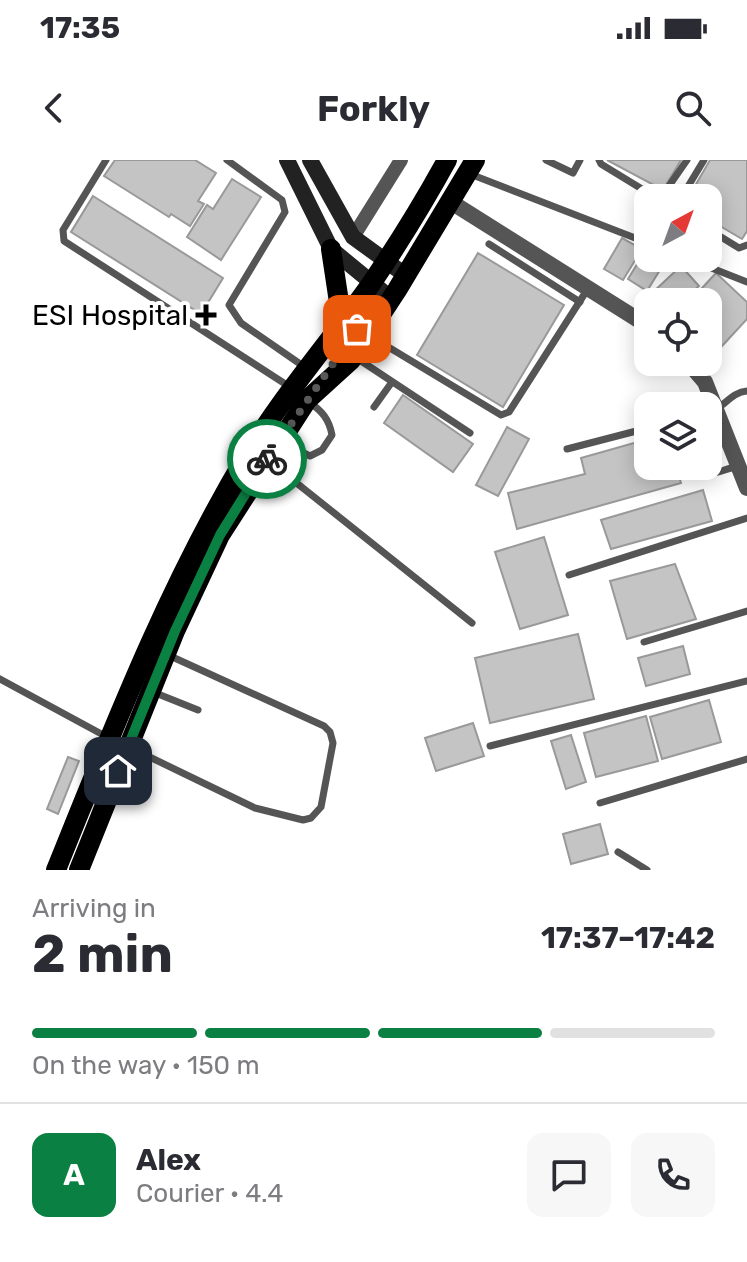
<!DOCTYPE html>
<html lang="en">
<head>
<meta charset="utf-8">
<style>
  :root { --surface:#fff; --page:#f7f7f7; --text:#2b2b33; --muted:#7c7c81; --line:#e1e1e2; --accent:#0b8043 }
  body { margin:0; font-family:Rubik,sans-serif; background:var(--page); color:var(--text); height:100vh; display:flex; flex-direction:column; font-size:30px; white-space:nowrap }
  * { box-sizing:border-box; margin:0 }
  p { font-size:26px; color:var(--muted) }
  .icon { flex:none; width:44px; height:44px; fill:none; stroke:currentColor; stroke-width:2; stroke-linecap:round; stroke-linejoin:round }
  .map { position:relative; height:710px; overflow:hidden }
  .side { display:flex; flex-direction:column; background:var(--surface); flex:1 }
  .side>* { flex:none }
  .needle { width:52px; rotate:41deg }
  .tools { position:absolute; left:634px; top:24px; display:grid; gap:16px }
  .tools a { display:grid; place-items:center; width:88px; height:88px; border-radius:16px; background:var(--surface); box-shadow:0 4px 20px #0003; font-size:40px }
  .pin { position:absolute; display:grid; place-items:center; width:68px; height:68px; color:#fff; margin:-34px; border-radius:16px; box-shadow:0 4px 12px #0006 }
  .courier { position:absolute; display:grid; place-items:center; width:80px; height:80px; margin:-40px; border:6px solid #0b8043; border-radius:50%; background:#fff; color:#222; box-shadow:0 2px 10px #0007 }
  .summary em { font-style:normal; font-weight:700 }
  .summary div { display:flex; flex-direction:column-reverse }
  .summary { display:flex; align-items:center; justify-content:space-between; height:136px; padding:0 32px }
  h1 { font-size:52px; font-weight:700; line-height:60px }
  .bar { display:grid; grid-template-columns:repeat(4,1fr); gap:12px 8px; align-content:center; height:96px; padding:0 32px }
  .bar i { height:10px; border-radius:6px; background:var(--line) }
  .bar .selected { background:var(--accent) }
  .bar p { grid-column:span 4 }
  .line { display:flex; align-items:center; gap:20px; padding:0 32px; border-top:2px solid var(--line) }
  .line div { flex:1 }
  .round { display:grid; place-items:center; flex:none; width:84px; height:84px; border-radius:16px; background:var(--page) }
  .status { display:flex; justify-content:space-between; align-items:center; height:56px; padding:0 40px; background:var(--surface); direction:ltr }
  .status svg { height:22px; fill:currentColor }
  header { display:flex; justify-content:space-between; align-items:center; height:104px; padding:0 32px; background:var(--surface); font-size:36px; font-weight:700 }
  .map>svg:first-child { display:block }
  .building { fill:#c4c4c4; stroke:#999; stroke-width:2 }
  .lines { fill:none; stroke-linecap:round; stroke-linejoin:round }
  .service { stroke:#555; stroke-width:7 }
  .minor { stroke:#555; stroke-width:14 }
  .tertiary { stroke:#555; stroke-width:16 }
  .secondary { stroke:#222; stroke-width:16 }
  .primary { stroke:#000; stroke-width:20 }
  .done { stroke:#595959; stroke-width:8; stroke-dasharray:0 14.4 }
  .route { stroke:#0b8043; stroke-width:10 }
  .poi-dot { fill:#000; stroke:#fff; stroke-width:3 }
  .labels { text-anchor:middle; stroke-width:8; stroke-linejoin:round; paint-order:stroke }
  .poi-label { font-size:28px; fill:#000; stroke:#fff; text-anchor:end }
</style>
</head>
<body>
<div class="status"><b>17:35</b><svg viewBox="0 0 49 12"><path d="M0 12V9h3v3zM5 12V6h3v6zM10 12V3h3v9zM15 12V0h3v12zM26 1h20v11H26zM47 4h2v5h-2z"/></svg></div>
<header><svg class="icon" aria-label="back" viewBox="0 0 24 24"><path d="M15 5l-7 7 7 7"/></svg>Forkly<svg class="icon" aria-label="search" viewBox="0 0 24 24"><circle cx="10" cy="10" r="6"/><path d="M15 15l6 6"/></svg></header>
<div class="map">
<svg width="747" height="710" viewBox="0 0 747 710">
  <rect width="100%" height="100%" fill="#fff"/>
  <!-- building -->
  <g class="building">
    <polygon points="115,0 195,0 216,13 198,41 204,44 190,66 171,54 169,57 104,16"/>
    <polygon points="607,0 681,0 663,30"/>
    <polygon points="710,0 747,0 747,71 742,79 708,59 708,38 688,38"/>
    <polygon points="232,19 261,37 221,100 187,77 207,45 213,49"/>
    <polygon points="93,36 223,118 201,154 71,72"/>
    <polygon points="622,78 642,89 623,120 604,109"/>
    <polygon points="647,88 648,98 666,100 647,131 628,119"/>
    <polygon points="478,93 564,145 503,247 417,195"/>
    <polygon points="681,106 699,126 682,142 661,142 652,133"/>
    <polygon points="716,113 747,142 747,159 722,186 708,174 708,142 689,142"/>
    <polygon points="403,235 473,284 453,312 384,263"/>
    <polygon points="507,267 529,279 498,336 476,325"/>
    <polygon points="648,279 648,306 676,306 681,323 517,369 508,333 585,314 581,298"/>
    <polygon points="703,330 712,361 611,389 601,360"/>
    <polygon points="544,377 568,455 520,469 495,392"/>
    <polygon points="675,404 696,459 627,479 610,421"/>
    <polygon points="578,474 594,539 490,563 475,498"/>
    <polygon points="683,486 690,514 646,526 638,498"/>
    <polygon points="709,540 721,582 662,599 650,557"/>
    <polygon points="646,556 658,601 596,617 584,573"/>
    <polygon points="473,563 484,596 436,611 425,578"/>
    <polygon points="571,575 586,622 566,629 551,581"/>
    <polygon points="68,597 79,601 58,654 47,649"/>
    <polygon points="600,664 608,694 571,704 563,674"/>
  </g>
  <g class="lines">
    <!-- service -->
    <g class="service">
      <polyline points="106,0 63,70 64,81 290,227"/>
      <polyline points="227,0 282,40 285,52 229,145 241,163 306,208"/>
      <polyline points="546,0 573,13 580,0"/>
      <polyline points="599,0 601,4 655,37 664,33 687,0"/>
      <polyline points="470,14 648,83"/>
      <polyline points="681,38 704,0"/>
      <polyline points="708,69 739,88 747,85"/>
      <polyline points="489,84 580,142"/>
      <polyline points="686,98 747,122"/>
      <polyline points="370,176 501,255 509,252 587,130"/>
      <polyline points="355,197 470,273"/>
      <polyline points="374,247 392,222"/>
      <path d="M708 253C723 249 731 232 747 231"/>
      <path d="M283 283 310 296 322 290 332 275C329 259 322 251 309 242"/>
      <polyline points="567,289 648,268"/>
      <polyline points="269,301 472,463"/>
      <path d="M689 306C702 322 721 310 738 306"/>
      <polyline points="569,415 747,358"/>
      <polyline points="644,482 747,451"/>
      <polyline points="0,519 107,577"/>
      <polyline points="153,532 198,550"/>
      <polyline points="490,586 747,521"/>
      <polyline points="131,588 255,648 303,660 311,658 321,647 333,583 330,572 324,566 168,495"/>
      <polyline points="600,643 747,599"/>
      <polyline points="618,692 647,710"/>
    </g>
    <!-- minor -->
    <polyline class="minor" points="353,77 401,0"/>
    <!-- tertiary -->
    <g class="tertiary">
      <polyline points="451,42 648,166"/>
      <polyline points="688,202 705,222 747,328"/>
    </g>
    <!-- secondary -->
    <g class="secondary">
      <polyline points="287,0 331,89 382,131"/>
      <polyline points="310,0 353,77 397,109"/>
    </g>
    <!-- primary -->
    <g class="primary">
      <polyline points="331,89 342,162"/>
      <path d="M56 710C113 569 168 427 246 297 283 235 330 182 371 124 398 84 424 42 447 0"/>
      <polyline points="79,710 175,471 220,375 307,240 351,200 397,130 475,0"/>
    </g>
  </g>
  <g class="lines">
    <!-- done -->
    <polyline class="done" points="267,299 357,169"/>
    <!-- route -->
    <polyline class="route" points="118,611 175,471 220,375 267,299"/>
  </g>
  <!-- markers -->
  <path class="poi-dot" d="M202 143h8v8h8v8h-8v8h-8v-8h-8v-8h8z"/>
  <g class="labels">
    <!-- poi labels -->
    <g class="poi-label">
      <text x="188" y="165">ESI Hospital</text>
    </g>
  </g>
</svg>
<div class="tools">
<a><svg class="needle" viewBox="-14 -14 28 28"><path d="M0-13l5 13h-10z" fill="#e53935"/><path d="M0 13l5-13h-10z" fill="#7c7c81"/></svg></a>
<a><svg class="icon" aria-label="locate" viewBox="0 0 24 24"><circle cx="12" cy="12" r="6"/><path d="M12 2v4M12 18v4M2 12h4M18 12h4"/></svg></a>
<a><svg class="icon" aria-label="layers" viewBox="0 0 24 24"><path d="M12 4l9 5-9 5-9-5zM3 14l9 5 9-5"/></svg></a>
</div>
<div class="pin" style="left:357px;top:169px;background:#ea580c"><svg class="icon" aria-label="bag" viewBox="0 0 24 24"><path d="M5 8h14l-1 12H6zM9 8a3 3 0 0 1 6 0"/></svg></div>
<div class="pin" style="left:118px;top:611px;background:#1f2937"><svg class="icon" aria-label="home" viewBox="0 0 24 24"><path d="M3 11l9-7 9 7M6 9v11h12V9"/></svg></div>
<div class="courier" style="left:267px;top:299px"><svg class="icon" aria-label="bike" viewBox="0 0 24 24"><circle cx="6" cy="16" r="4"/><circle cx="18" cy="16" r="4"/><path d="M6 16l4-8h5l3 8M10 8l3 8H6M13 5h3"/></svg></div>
</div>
<section class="side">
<div class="summary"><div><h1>2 min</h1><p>Arriving in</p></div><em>17:37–17:42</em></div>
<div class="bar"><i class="selected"></i><i class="selected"></i><i class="selected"></i><i></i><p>On the way · 150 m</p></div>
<div class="line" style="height:144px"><b class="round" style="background:var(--accent);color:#fff">A</b><div><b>Alex</b><p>Courier · 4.4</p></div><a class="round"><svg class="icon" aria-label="chat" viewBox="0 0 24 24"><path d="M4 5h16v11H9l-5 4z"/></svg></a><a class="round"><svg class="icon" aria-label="phone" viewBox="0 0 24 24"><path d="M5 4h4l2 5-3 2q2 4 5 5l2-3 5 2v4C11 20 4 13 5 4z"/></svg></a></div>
</section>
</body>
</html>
